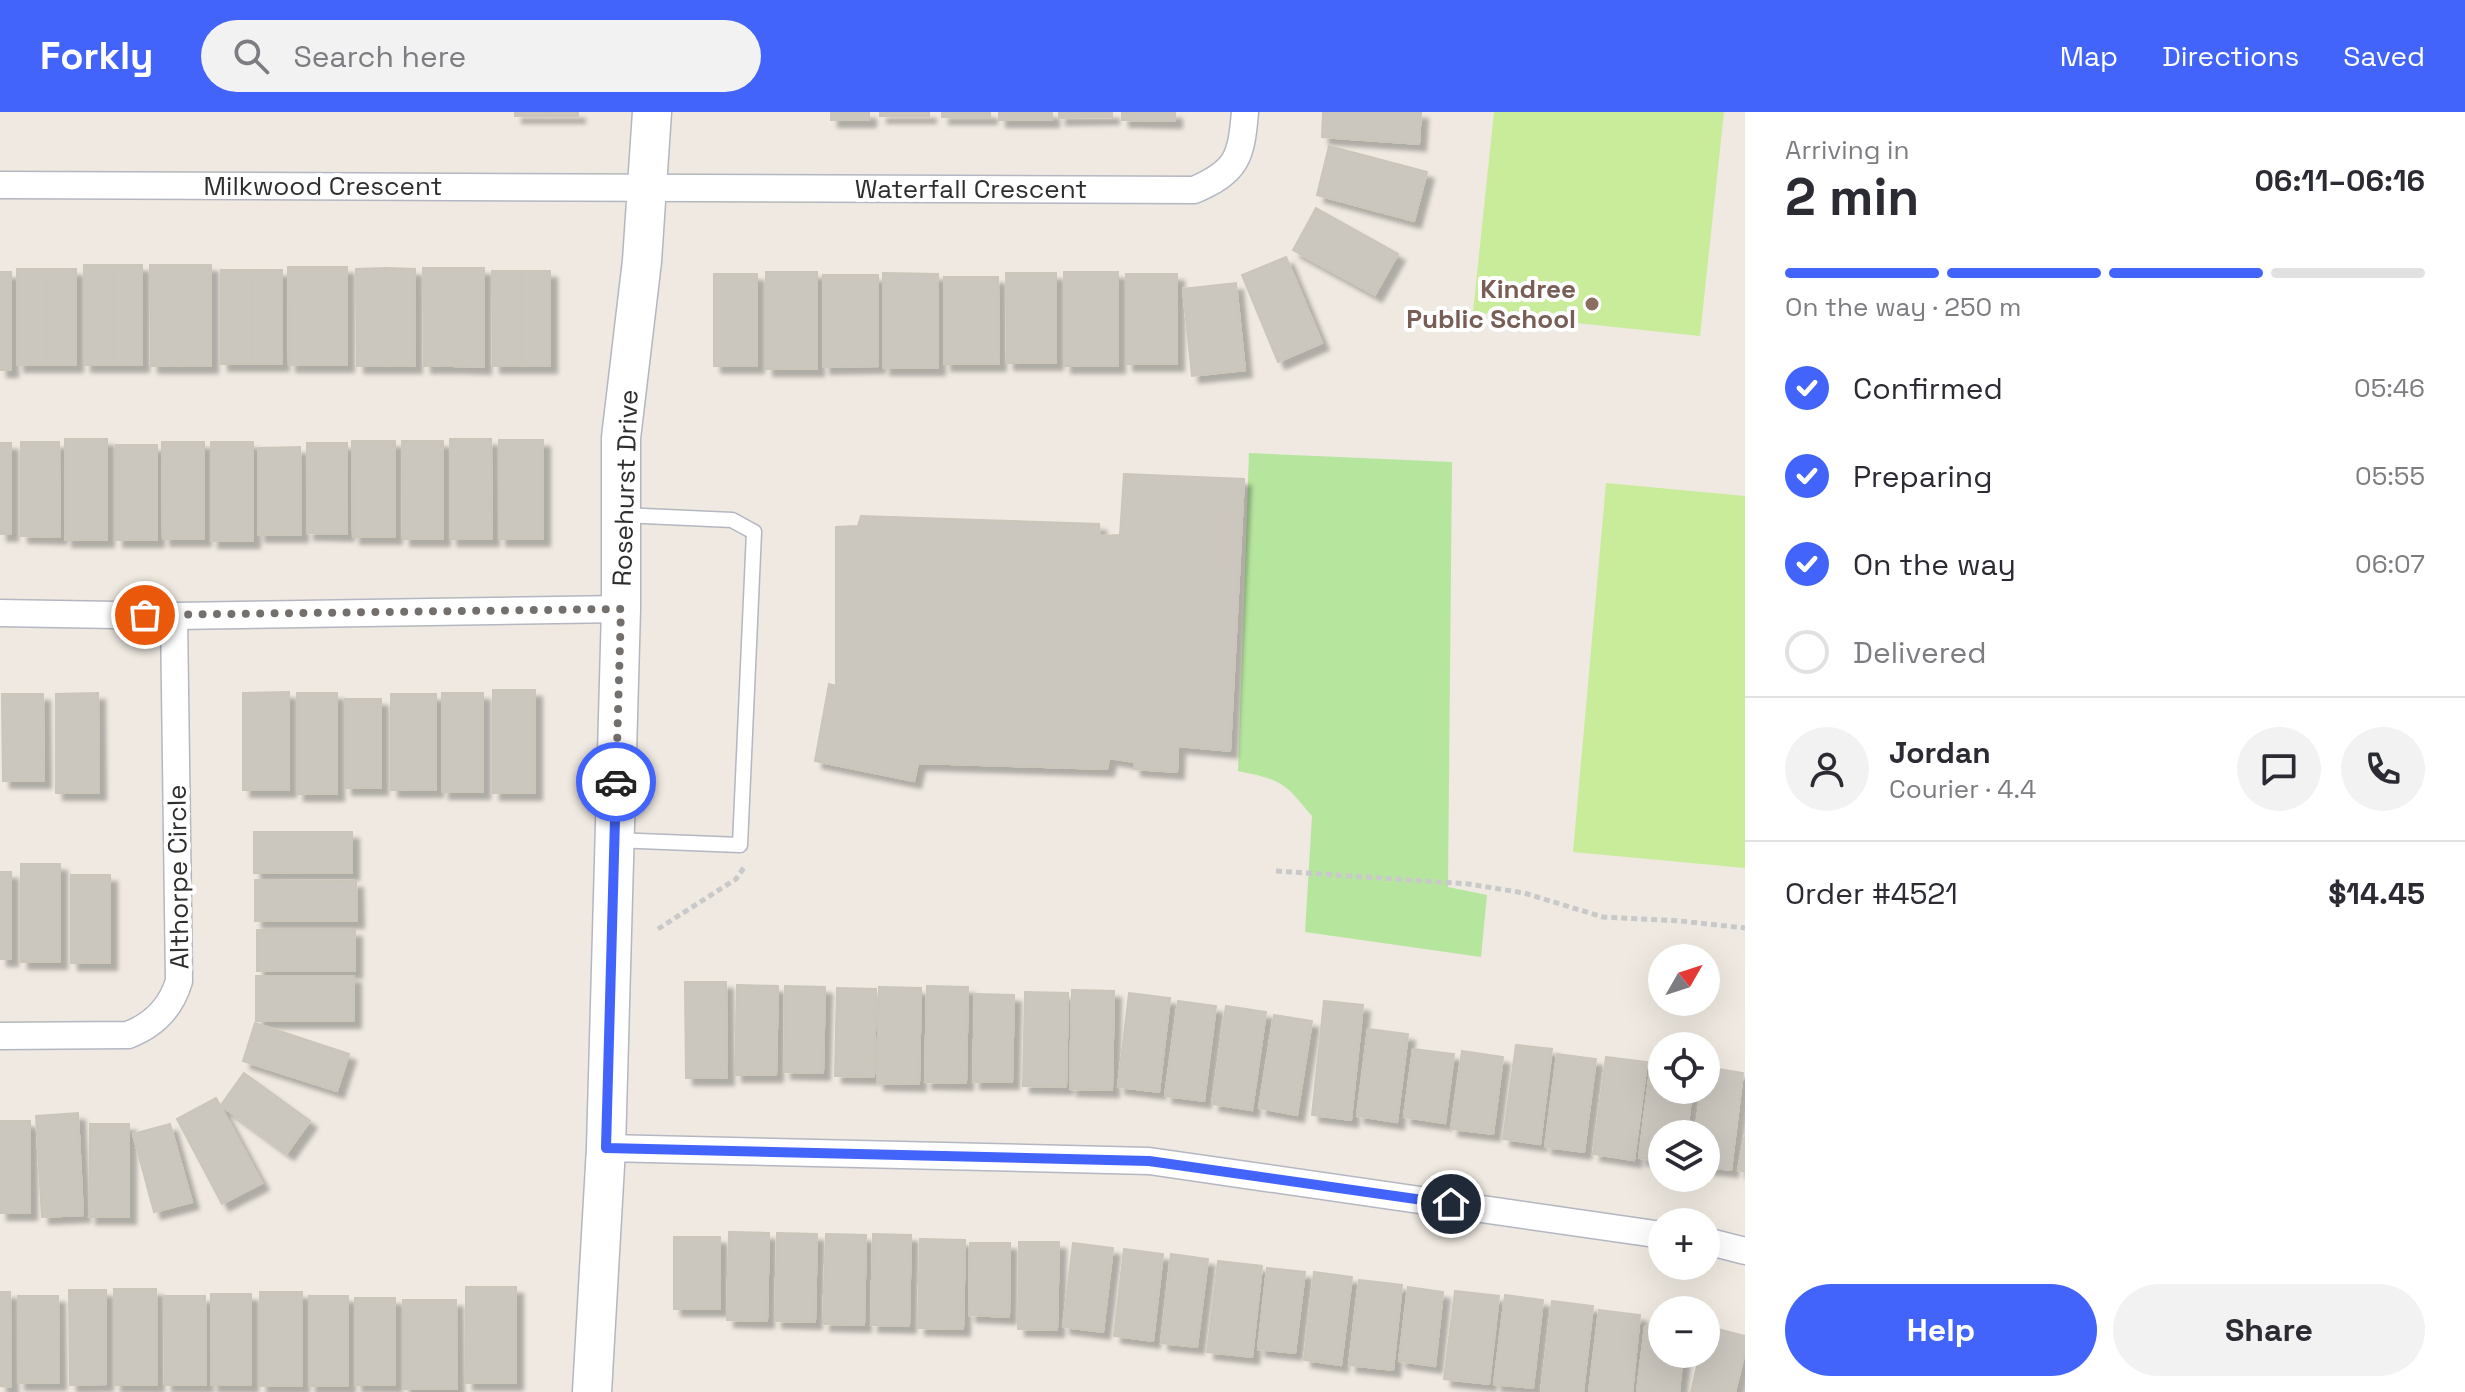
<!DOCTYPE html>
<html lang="en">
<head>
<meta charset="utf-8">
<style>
  :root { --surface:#fff; --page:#f2f2f3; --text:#2b2b33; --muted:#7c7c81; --line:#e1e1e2; --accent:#4264fb }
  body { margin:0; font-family:"Space Grotesk",sans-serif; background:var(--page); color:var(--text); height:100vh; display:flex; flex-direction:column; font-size:30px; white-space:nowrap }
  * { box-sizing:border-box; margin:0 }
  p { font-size:26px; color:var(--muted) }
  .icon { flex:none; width:44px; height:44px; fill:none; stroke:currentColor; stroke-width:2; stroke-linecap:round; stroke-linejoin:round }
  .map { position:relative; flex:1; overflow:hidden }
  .details { display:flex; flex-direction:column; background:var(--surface); width:720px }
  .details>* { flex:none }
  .needle { width:52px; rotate:51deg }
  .controls { position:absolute; left:1648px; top:832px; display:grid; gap:16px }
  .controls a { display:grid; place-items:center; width:72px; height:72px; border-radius:50%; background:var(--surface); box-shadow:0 8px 32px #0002; font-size:40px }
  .pin { position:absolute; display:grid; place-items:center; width:68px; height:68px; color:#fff; margin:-34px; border:4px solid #fff; border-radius:50%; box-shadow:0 2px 8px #0007 }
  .courier { position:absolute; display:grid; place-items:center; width:80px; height:80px; margin:-40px; border:6px solid #4264fb; border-radius:50%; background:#fff; color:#222; box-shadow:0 2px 10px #0007 }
  .headline em { font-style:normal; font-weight:800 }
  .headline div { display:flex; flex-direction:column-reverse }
  .headline { display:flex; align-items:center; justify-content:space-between; height:136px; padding:0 40px }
  h1 { font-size:52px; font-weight:800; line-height:60px }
  .bar { display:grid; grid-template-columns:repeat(4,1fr); gap:12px 8px; align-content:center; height:96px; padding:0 40px }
  .bar i { height:10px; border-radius:6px; background:var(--line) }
  .bar .on { background:var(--accent) }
  .bar p { grid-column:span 4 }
  .line { display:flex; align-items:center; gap:20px; padding:0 40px; border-top:2px solid var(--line) }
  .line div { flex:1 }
  .round { display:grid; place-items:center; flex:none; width:84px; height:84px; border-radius:42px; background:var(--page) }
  ol { padding:0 40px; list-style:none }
  li { display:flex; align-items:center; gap:24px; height:88px }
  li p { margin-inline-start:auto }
  li .icon { padding:8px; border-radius:50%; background:var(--accent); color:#fff; stroke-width:4 }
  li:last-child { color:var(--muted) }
  li i { width:44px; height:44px; border:4px solid var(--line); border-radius:50% }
  .cta { display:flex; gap:16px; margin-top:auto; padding:16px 40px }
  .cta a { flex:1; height:92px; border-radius:48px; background:var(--accent); color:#fff; font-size:32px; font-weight:800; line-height:92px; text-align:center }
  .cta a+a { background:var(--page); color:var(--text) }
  header { display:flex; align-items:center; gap:48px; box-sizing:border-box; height:112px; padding:0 40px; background:var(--accent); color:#fff }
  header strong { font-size:38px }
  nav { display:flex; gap:44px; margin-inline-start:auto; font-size:28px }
  .search { width:560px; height:72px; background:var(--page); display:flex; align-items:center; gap:20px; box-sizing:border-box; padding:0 28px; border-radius:44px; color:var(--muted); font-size:30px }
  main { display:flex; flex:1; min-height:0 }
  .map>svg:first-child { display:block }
  .green { fill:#b6e59e }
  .pitch { fill:#c9ec9a }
  .building { fill:#cbc7bf; stroke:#cbc5ba; stroke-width:2; filter:url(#shadow) }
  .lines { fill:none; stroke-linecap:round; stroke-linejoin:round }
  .lane-casing { stroke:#b4b7c1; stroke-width:17 }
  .street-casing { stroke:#b4b7c1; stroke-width:29 }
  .secondary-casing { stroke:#b4b7c1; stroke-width:41 }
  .path { stroke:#c9c9c9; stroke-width:5; stroke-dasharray:6 4; stroke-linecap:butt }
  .lane { stroke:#fff; stroke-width:14 }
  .street { stroke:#fff; stroke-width:26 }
  .secondary { stroke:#fff; stroke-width:38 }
  .done { stroke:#726f6d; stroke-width:8; stroke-dasharray:0 14.4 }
  .route { stroke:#4264fb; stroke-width:10 }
  .education-dot { fill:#8d6e63; stroke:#fff; stroke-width:3 }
  .labels { text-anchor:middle; stroke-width:8; stroke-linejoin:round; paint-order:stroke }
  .street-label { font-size:26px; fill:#2e2e2e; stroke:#fff }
  .education-label { font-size:26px; font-weight:bold; fill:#785e54; stroke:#fff; text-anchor:end }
</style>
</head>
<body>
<header>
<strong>Forkly</strong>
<div class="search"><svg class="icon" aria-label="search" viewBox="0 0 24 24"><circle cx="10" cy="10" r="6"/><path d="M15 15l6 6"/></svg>Search here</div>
<nav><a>Map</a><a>Directions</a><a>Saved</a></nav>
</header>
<main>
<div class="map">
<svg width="1745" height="1280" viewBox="0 0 1745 1280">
  <defs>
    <filter id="shadow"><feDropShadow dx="7" dy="7" stdDeviation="2" flood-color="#0004"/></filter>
  </defs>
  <rect width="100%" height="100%" fill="#efe9e1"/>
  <!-- green -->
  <path class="green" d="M1249 341 1452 350 1448 775 1487 783 1481 845 1305 820 1312 704C1284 670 1282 668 1238 659Z"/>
  <!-- pitch -->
  <g class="pitch">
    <polygon points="1494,0 1724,0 1700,224 1473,200"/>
    <polygon points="1606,371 1745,384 1745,756 1573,740"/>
  </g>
  <!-- building -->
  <g class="building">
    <rect x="515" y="0" width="31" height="4"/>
    <rect x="546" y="0" width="32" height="4"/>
    <rect x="831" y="0" width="38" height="8"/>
    <rect x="880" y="0" width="49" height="4"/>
    <rect x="942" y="0" width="48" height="5"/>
    <rect x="999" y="0" width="53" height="8"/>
    <polygon points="1059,0 1112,0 1112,5 1059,6"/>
    <polygon points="1122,0 1175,0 1175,9 1122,8"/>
    <polygon points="1323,0 1421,0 1419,32 1322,25"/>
    <polygon points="1329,34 1427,60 1414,109 1317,83"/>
    <polygon points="1316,96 1398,142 1375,183 1293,138"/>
    <polygon points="1286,145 1322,231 1278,250 1242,163"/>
    <rect x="84" y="153" width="29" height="100"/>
    <rect x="113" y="153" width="29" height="100"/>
    <polygon points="150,153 181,153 181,254 151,254"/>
    <rect x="181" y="153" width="30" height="101"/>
    <polygon points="288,155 318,155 318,253 289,253"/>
    <rect x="318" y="155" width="29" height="98"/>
    <polygon points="386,156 386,254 357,254 356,157"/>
    <polygon points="386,156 415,157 415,254 386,254"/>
    <polygon points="423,156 454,156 454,254 424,254"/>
    <polygon points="454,156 484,156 484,255 454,254"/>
    <polygon points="17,157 46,157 47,253 17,253"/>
    <polygon points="46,157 76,157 76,253 47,253"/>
    <polygon points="221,158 251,158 252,252 221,252"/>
    <polygon points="251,158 282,158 282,252 252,252"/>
    <polygon points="492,159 521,159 521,254 493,254"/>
    <rect x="521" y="159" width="29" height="95"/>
    <rect x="0" y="160" width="11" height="98"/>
    <rect x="766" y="160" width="51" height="97"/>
    <rect x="1064" y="160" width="54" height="94"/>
    <polygon points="883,161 938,162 938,256 883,256"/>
    <polygon points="1006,161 1056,161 1056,251 1007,251"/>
    <rect x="714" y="162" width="43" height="92"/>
    <rect x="1126" y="162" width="51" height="90"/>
    <polygon points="823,163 878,163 878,254 823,255"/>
    <polygon points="944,165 998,165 999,252 944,252"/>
    <polygon points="1236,171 1245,258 1192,264 1183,177"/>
    <rect x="65" y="327" width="42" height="101"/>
    <polygon points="450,327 491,327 492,427 450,427"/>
    <rect x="499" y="328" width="44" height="99"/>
    <polygon points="352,329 395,329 395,425 353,425"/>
    <polygon points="402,329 443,329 443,427 403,427"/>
    <polygon points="21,330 59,330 60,425 21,424"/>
    <polygon points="162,330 204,330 204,427 163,427"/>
    <rect x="211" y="330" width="42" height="99"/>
    <rect x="0" y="331" width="11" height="91"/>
    <polygon points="307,331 347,331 347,422 307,421"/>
    <rect x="116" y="333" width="41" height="95"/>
    <polygon points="300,335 301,423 258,423 258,336"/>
    <polygon points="1124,362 1244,367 1230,639 1178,634 1177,660 1134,657 1134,650 1109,646 1107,657 918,651 914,669 815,649 829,572 836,574 836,415 858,414 861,404 1099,412 1100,424 1120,423"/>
    <rect x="493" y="578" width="42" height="103"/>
    <polygon points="289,580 289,678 243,678 243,581"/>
    <polygon points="98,581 99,681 56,681 56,582"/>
    <rect x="297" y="581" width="40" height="101"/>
    <rect x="442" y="581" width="41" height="99"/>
    <polygon points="2,582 43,582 44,669 3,669"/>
    <rect x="391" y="582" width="45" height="96"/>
    <rect x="345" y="587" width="36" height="89"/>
    <rect x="254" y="720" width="98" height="41"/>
    <rect x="21" y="752" width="39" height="98"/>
    <rect x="0" y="760" width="11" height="87"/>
    <rect x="71" y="763" width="39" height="88"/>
    <polygon points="255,768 356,769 357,809 255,809"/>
    <rect x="257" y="818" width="98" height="41"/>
    <rect x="256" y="864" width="98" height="45"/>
    <polygon points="685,870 726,870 727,966 686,966"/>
    <polygon points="737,873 778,874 776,963 735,963"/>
    <polygon points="785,874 825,875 823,961 784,960"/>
    <polygon points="927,874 968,875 966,971 925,970"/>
    <polygon points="879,875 921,876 919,972 877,971"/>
    <polygon points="837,876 876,877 874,965 835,964"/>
    <polygon points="1072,878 1114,879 1112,978 1070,977"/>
    <polygon points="1025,880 1068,881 1066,975 1023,974"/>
    <polygon points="1129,881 1170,886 1159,980 1118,975"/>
    <polygon points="975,882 1014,883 1012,970 973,970"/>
    <polygon points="1178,889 1216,894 1204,989 1165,984"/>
    <polygon points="1324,889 1363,893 1351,1008 1312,1003"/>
    <polygon points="1226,894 1266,900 1252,998 1212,992"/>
    <polygon points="1274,903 1312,909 1297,1003 1259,996"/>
    <polygon points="255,911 349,942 337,979 243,949"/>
    <polygon points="1368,917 1408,922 1397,1010 1357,1004"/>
    <polygon points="1516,933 1552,937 1540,1032 1503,1027"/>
    <polygon points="1413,937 1454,942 1445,1011 1404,1005"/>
    <polygon points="1462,939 1503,945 1493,1022 1451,1017"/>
    <polygon points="1557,942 1596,947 1584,1040 1545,1035"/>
    <polygon points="1606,945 1647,950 1634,1048 1593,1042"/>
    <polygon points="1651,951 1662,952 1662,978 1692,978 1687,1022 1662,1022 1662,1049 1639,1046"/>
    <polygon points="1706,955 1743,961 1731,1058 1706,1055 1706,1022 1695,1022 1701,978 1706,978"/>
    <polygon points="244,961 310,1009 287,1041 221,993"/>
    <polygon points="216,986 262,1071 222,1092 177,1007"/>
    <polygon points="78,1001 83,1103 42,1105 36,1004"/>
    <rect x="0" y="1009" width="30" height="92"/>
    <polygon points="90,1012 129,1012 129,1105 89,1105"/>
    <polygon points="170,1012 192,1090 154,1100 133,1022"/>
    <polygon points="1745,1023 1745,1060 1738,1058"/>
    <polygon points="729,1120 769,1121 767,1209 727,1208"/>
    <polygon points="777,1121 817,1122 815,1210 775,1209"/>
    <polygon points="826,1122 866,1123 864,1213 823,1212"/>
    <polygon points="873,1122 911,1123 909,1214 871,1213"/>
    <rect x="674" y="1125" width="46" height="72"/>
    <polygon points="920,1127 965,1128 963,1217 918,1216"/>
    <polygon points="1019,1130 1059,1130 1057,1218 1018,1217"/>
    <polygon points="970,1131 1010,1131 1009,1205 969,1203"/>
    <polygon points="1073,1131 1113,1136 1103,1220 1063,1215"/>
    <polygon points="1124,1137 1163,1142 1153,1229 1114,1224"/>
    <polygon points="1171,1142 1208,1147 1197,1235 1161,1231"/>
    <polygon points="1218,1149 1262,1154 1252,1245 1207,1240"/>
    <polygon points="1267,1156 1305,1160 1295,1241 1258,1237"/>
    <polygon points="1314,1160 1352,1165 1341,1253 1304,1248"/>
    <polygon points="1359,1168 1402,1173 1393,1258 1349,1253"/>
    <rect x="466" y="1175" width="50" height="96"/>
    <polygon points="1408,1175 1443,1180 1435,1254 1399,1249"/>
    <polygon points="114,1177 156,1177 157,1273 114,1273"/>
    <polygon points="69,1178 106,1178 106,1272 70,1273"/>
    <polygon points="1455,1179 1499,1184 1489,1272 1444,1267"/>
    <polygon points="0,1180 10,1180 11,1275 0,1274"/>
    <rect x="260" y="1180" width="42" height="94"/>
    <rect x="211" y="1182" width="40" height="91"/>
    <polygon points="1505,1183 1543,1188 1533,1276 1494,1272"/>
    <polygon points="18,1184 58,1184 59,1271 18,1271"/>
    <polygon points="164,1184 205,1184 206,1273 165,1273"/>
    <rect x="309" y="1184" width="39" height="90"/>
    <rect x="355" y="1186" width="40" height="87"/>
    <polygon points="403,1188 456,1188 457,1277 403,1277"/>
    <polygon points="1552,1189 1593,1194 1583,1280 1541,1280"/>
    <polygon points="1599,1198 1640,1203 1632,1280 1589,1280"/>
    <polygon points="1645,1214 1662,1216 1662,1242 1683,1242 1679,1280 1637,1280"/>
    <polygon points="1706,1214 1745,1224 1745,1239 1735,1280 1691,1280 1700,1242 1706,1242"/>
  </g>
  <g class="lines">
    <defs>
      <polyline id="lane" points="614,728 740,733 754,420 732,408 622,403"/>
      <g id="street">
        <path d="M0 73 1194 78C1238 59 1241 45 1245 0"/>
        <polyline points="0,501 174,504 621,497"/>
        <path d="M0 924 128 923C154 913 171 896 179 869L174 504"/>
        <polyline points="606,1036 1149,1049 1662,1123"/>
        <polyline points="1706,1129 1745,1139"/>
      </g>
      <polyline id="secondary" points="592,1280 606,1036 621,497 621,326 642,149 652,0"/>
    </defs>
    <!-- lane casing -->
    <use href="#lane" class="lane-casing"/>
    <!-- street casing -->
    <use href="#street" class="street-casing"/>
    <!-- secondary casing -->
    <use href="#secondary" class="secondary-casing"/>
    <!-- path -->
    <g class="path">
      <polyline points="1276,759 1469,772 1524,781 1603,805 1680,809 1745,816"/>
      <polyline points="658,817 736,767 745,754"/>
    </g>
    <!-- lane -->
    <use href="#lane" class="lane"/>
    <!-- street -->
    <use href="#street" class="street"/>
    <!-- secondary -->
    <use href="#secondary" class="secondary"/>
  </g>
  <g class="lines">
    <!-- done -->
    <polyline class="done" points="145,503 621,497 616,670"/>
    <!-- route -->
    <polyline class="route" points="616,670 606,1036 1149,1049 1451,1092"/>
  </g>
  <!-- markers -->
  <circle class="education-dot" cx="1592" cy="192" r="8"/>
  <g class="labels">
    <!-- street labels -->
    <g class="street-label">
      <text x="323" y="83">Milkwood Crescent</text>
      <text x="971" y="86">Waterfall Crescent</text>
      <text transform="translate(625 376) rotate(-88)" y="9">Rosehurst Drive</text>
      <text transform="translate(178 765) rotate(-91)" y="9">Althorpe Circle</text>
    </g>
    <!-- education labels -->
    <g class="education-label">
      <text x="1576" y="186">Kindree<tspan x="1576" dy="30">Public School</tspan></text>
    </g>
  </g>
</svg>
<div class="controls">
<a><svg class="needle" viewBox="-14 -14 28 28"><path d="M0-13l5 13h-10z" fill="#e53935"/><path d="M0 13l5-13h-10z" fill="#7c7c81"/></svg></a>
<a><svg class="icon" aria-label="locate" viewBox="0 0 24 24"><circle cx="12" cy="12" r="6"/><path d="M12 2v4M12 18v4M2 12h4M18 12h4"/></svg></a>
<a><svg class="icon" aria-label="layers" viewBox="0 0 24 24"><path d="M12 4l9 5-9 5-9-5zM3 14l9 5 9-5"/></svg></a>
<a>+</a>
<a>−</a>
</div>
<div class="pin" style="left:145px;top:503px;background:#ea580c"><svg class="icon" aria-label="bag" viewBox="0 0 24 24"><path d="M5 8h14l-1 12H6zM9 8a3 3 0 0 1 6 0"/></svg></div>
<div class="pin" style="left:1451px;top:1092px;background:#1f2937"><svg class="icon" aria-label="home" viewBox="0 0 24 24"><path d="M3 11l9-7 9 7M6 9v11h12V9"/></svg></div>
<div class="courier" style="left:616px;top:670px"><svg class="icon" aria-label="car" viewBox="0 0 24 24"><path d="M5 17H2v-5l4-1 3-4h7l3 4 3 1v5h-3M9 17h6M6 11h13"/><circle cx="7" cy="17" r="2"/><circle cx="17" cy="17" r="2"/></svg></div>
</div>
<section class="details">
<div class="headline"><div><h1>2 min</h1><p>Arriving in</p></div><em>06:11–06:16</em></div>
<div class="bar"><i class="on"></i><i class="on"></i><i class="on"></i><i></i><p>On the way · 250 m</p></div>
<ol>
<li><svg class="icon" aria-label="check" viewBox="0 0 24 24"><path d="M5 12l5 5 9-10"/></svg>Confirmed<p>05:46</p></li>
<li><svg class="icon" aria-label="check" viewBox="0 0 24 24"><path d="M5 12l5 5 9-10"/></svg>Preparing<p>05:55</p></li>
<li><svg class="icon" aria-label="check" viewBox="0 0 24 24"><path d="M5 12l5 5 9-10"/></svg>On the way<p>06:07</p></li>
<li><i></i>Delivered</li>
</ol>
<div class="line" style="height:144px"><a class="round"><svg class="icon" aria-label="person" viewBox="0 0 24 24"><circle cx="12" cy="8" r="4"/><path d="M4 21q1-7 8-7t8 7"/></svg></a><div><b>Jordan</b><p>Courier · 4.4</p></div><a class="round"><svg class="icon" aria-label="chat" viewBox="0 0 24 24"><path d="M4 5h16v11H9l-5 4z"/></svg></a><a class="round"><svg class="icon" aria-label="phone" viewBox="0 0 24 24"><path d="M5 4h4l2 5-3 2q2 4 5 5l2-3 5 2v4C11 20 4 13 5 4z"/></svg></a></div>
<div class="line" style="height:104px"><div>Order #4521</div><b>$14.45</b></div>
<div class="cta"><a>Help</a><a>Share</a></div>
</section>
</main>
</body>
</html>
